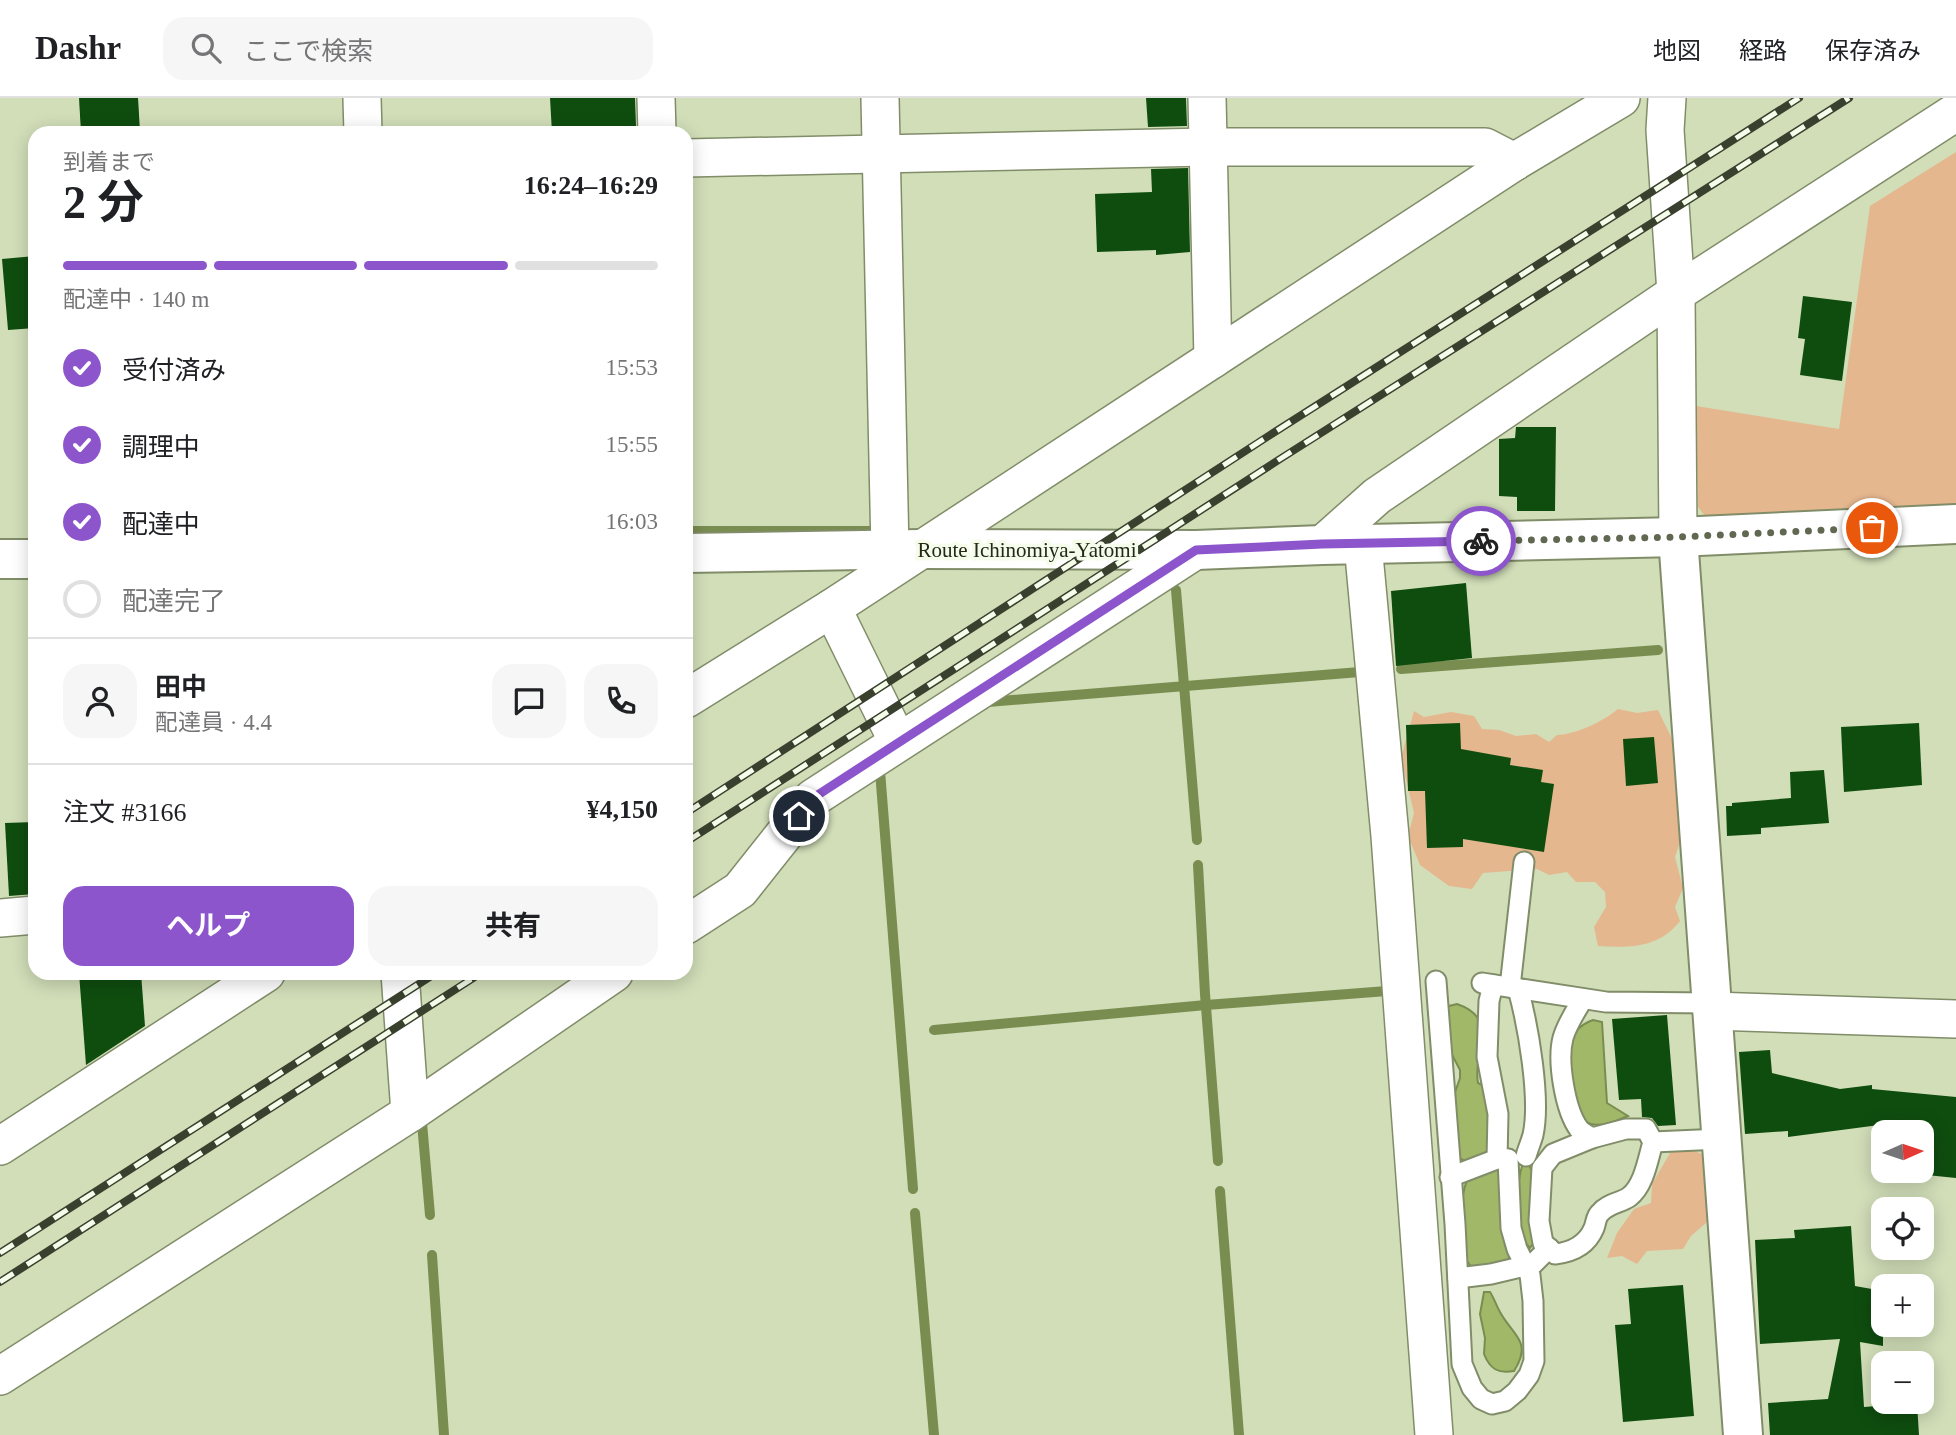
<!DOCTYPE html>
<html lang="ja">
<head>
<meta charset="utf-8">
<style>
  :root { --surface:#fff; --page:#f6f6f6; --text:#202124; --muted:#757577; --line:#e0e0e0; --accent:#8d55cc }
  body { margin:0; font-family:"Times New Roman","Noto Sans JP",serif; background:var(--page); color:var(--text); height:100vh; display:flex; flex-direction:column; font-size:26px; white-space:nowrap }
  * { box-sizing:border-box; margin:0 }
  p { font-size:23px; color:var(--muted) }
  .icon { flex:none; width:38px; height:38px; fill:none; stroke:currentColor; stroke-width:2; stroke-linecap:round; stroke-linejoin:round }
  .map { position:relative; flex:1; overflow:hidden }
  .details { position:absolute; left:28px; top:28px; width:665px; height:854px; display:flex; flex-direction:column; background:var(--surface); border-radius:21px; box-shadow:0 4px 18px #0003 }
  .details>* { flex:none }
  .needle { width:46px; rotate:87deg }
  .controls { position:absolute; left:1871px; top:1022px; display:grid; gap:14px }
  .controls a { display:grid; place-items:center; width:63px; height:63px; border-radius:14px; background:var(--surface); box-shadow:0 4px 18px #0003; font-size:35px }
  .pin { position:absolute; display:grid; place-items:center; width:60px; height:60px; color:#fff; margin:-30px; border:4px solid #fff; border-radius:50%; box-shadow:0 2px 7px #0007 }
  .courier { position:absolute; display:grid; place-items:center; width:70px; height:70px; margin:-35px; border:5px solid #8d55cc; border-radius:50%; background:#fff; color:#222; box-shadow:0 2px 9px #0007 }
  .head em { font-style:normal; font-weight:700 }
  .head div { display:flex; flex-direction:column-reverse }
  .head { display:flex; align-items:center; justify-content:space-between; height:119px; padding:0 35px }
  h1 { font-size:46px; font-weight:700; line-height:52px }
  .bar { display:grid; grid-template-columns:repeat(4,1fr); gap:10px 7px; align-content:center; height:84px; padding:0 35px }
  .bar i { height:9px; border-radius:5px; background:var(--line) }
  .bar .current { background:var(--accent) }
  .bar p { grid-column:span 4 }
  .line { display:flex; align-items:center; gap:18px; padding:0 35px; border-top:2px solid var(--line) }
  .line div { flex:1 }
  .round { display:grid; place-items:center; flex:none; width:74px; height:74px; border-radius:21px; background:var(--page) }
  ol { padding:0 35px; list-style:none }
  li { display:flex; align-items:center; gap:21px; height:77px }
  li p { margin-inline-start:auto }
  li .icon { padding:7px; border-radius:50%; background:var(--accent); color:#fff; stroke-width:4 }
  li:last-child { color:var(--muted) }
  li i { width:38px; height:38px; border:4px solid var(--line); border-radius:50% }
  .cta { display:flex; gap:14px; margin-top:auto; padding:14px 35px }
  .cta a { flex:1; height:80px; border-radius:21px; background:var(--accent); color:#fff; font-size:28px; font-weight:700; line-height:80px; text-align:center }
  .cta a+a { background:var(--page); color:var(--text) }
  header { display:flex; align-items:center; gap:42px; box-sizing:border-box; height:98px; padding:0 35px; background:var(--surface); border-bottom:2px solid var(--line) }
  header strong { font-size:33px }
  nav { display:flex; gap:38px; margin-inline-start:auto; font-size:24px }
  .search { width:490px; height:63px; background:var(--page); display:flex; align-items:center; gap:18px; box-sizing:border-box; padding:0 24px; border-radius:21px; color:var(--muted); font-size:26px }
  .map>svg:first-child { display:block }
  .green { fill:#e5b78f }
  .water { fill:#a0b867; stroke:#7a8d50; stroke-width:2 }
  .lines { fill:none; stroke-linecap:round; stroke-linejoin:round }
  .stream { stroke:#7a8d50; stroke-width:10 }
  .building { fill:#0f4d0f }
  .lane-casing { stroke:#818d69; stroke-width:23 }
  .street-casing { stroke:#818d69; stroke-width:40 }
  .secondary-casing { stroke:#818d69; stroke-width:42 }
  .lane { stroke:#fff; stroke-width:19 }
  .street { stroke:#fff; stroke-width:37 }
  .secondary { stroke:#fff; stroke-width:38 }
  .rail-casing { stroke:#39402e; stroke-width:8 }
  .rail { stroke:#f5fce9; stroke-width:5; stroke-dasharray:16; stroke-linecap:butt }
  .done { stroke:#606851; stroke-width:7; stroke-dasharray:0 12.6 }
  .route { stroke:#8d55cc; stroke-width:9 }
  .labels { text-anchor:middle; stroke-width:7; stroke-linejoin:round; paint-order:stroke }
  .street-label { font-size:21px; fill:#232819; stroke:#f5fce9 }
</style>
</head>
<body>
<header>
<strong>Dashr</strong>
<div class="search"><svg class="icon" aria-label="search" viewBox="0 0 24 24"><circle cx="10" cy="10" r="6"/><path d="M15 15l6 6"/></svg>ここで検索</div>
<nav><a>地図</a><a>経路</a><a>保存済み</a></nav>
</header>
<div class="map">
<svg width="1956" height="1337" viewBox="0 0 1956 1337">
  <rect width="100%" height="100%" fill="#d1deb8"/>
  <!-- green -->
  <g class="green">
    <polygon points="1956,54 1956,408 1705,418 1698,409 1696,308 1839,331 1870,108"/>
    <path d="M1618 611 1637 615 1658 612 1676 649 1674 669 1682 698 1677 715 1681 741 1675 759 1683 790 1675 809 1680 823C1659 850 1630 850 1598 848L1594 829 1606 809 1605 794 1595 784H1576L1567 774 1549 777 1537 771 1483 775 1472 791 1449 788 1420 767 1408 738 1414 715 1401 660 1414 613 1424 619 1451 614 1474 618 1482 631 1499 632 1516 638 1536 636 1549 644 1557 637C1577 636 1602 624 1618 611Z"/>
    <polygon points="1673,1050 1688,1050 1706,1058 1707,1124 1691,1138 1683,1151 1647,1153 1637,1166 1622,1158 1607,1160 1617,1135 1634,1111 1651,1105 1652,1086"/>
  </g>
  <!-- water -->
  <g class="water">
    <path d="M1457 906C1501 921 1472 953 1478 985L1486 989 1490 997V1051L1483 1056 1465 1063 1457 1059 1453 1000 1460 980V972L1450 953 1445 913 1449 908Z"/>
    <path d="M1593 922 1602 924 1607 1005 1628 1018C1618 1022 1603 1029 1591 1026 1570 1020 1566 962 1571 944 1574 932 1582 926 1593 922Z"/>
    <path d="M1523 1065 1530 1069 1535 1078 1530 1118 1531 1135 1535 1143 1530 1150C1513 1134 1516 1086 1523 1065Z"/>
    <path d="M1501 1070 1511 1154 1507 1165 1472 1169C1470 1167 1466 1163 1465 1160 1459 1145 1460 1094 1468 1081Z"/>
    <path d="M1484 1194H1490C1494 1200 1496 1207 1500 1214 1513 1238 1533 1243 1514 1273 1498 1276 1490 1271 1484 1256L1485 1240 1480 1216Z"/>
  </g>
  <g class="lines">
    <!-- stream -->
    <g class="stream">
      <polyline points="686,433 879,433"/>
      <polyline points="1176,492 1197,742"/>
      <polyline points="1401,571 1658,552"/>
      <polyline points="984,607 988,604 1360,574"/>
      <polyline points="880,673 913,1091"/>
      <polyline points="1198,767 1205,896 1218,1063"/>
      <polyline points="934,932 1206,907 1387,893"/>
      <polyline points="422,1025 430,1117"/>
      <polyline points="1220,1093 1239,1337"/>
      <polyline points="915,1115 934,1337"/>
      <polyline points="432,1157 444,1337"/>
    </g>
  </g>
  <!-- building -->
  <g class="building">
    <polygon points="79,0 138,0 140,33 81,35"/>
    <polygon points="550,0 635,0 636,28 587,30 587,35 552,35"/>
    <polygon points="1146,0 1186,0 1187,28 1148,29"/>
    <polygon points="1188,70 1190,154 1156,157 1156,152 1097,154 1095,96 1152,94 1151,71"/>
    <polygon points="35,158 35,230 8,232 2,161"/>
    <polygon points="1803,198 1852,204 1842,283 1800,277 1805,241 1798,240"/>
    <polygon points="1516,329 1556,329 1555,413 1517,413 1517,399 1499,398 1499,341 1515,340"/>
    <polygon points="1466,485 1472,560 1396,568 1391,493"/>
    <polygon points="1460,625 1461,651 1511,660 1510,667 1543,672 1541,684 1554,686 1544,754 1463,741 1463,749 1427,750 1425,693 1408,693 1406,627"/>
    <polygon points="1919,625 1922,687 1844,694 1841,629"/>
    <polygon points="1654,639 1658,685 1626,688 1623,641"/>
    <polygon points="1824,672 1829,725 1761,730 1761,736 1727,738 1726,708 1732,708 1732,705 1791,700 1790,674"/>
    <polygon points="35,724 35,796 9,798 5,725"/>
    <polygon points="79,875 141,875 145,928 86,967"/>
    <polygon points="1667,917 1676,1027 1658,1028 1652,1020 1642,1019 1641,1001 1619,1002 1612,921"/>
    <polygon points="1770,952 1772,975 1840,991 1872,987 1872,991 1956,999 1956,1080 1897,1074 1922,1073 1922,1034 1901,1034 1902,1024 1788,1039 1788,1033 1745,1036 1739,954"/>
    <polygon points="1851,1128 1855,1188 1883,1193 1883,1248 1860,1244 1864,1309 1917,1305 1919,1337 1770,1337 1768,1305 1828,1301 1840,1241 1760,1246 1755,1142 1795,1140 1794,1132"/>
    <polygon points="1683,1187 1694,1318 1623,1324 1615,1227 1631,1226 1628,1191"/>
  </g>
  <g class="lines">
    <defs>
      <g id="lane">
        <polyline points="1436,883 1455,1126 1462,1266 1472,1290 1481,1301 1492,1306 1505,1303 1517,1293 1529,1277 1534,1263 1533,1203 1530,1177 1517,1151 1511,1130 1508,1061"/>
        <polyline points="1482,885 1606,904 1712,905"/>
        <polyline points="1493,887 1489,903 1487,959 1498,1016 1497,1061"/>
        <polyline points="1510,889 1524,764"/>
        <path d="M1518 891C1528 927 1541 1001 1533 1037 1531 1044 1528 1051 1526 1058"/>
        <path d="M1583 901C1575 914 1567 926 1563 940 1557 963 1565 1012 1579 1031 1582 1035 1588 1037 1592 1040"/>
        <path d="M1626 1031H1646L1653 1044C1648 1061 1644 1088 1629 1099 1620 1105 1607 1106 1600 1115 1596 1118 1596 1125 1594 1130 1587 1147 1573 1154 1555 1156L1543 1145 1539 1123 1542 1070 1553 1056 1592 1040Z"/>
        <polyline points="1653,1044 1721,1041"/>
        <polyline points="1450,1079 1497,1061 1508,1061"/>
        <polyline points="1458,1180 1491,1176 1533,1166 1549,1150"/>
      </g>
      <g id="street">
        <polyline points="362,0 363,35"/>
        <polyline points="656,0 657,35"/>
        <polyline points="880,0 890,452"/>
        <polyline points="1207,0 1213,261"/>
        <polyline points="1667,0 1665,32 1676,195 1678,439"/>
        <polyline points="686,60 1208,49 1485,49 1514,64"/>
        <polyline points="1363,446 1390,738 1434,1337"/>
        <polyline points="1322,447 1377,398 1676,195 1956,14"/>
        <polyline points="832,510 898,644"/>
        <polyline points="686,601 832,510 1514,64 1621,0"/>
        <polyline points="0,820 35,817"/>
        <polyline points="686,827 740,792 813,700 1196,452"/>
        <polyline points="400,875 410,1015"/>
        <polyline points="1712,913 1956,921"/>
        <polyline points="0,1048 266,875"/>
        <polyline points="0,1278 410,1015 614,875"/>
      </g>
      <g id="secondary">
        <polyline points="1678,439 1743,1337"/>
        <polyline points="686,455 921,451 1196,452 1322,447 1678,439 1956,426"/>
        <polyline points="0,461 35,461"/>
      </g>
    </defs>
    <!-- lane casing -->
    <use href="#lane" class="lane-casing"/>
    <!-- street casing -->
    <use href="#street" class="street-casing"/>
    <!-- secondary casing -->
    <use href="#secondary" class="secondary-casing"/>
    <!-- lane -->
    <use href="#lane" class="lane"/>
    <!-- street -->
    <use href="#street" class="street"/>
    <!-- secondary -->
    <use href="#secondary" class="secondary"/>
    <defs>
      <g id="rail">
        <polyline points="686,715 1267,339 1799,0"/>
        <polyline points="686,744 1280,361 1849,0"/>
        <polyline points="0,1155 436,875"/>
        <polyline points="0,1184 481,875"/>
      </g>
    </defs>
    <!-- rail casing -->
    <use href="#rail" class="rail-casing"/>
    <!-- rail -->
    <use href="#rail" class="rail"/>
  </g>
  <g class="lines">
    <!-- done -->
    <polyline class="done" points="1481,443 1678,439 1872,430"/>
    <!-- route -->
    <polyline class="route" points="799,718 813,700 1196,452 1322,446 1481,443"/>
  </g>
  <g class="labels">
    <!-- street labels -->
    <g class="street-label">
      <text x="1027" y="459">Route Ichinomiya-Yatomi</text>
    </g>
  </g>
</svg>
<div class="controls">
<a><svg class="needle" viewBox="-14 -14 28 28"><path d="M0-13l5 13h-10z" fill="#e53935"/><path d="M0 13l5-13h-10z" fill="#757577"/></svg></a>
<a><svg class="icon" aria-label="locate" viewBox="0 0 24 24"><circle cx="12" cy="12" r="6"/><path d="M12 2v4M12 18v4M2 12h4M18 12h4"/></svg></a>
<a>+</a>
<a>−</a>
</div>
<div class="pin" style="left:1872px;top:430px;background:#ea580c"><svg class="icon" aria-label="bag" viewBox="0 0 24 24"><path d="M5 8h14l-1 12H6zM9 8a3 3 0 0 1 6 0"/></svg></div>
<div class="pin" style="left:799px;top:718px;background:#1f2937"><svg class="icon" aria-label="home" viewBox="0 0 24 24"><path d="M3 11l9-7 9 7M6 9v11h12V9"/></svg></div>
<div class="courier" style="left:1481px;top:443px"><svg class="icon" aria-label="bike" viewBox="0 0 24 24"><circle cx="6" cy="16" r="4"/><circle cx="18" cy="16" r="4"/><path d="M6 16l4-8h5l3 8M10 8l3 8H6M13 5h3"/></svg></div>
<section class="details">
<div class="head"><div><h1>2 分</h1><p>到着まで</p></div><em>16:24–16:29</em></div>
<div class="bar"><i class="current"></i><i class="current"></i><i class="current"></i><i></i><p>配達中 · 140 m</p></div>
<ol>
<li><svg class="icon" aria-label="check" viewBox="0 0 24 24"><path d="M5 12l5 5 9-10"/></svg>受付済み<p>15:53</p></li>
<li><svg class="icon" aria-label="check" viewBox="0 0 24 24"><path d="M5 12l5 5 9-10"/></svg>調理中<p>15:55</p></li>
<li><svg class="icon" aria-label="check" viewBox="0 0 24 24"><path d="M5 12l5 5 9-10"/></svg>配達中<p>16:03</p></li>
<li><i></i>配達完了</li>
</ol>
<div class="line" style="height:126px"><a class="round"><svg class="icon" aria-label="person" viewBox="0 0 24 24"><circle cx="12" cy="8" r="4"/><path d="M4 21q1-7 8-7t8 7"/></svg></a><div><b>田中</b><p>配達員 · 4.4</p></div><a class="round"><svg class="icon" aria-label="chat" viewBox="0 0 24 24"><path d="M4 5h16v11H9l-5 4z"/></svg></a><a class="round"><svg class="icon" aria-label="phone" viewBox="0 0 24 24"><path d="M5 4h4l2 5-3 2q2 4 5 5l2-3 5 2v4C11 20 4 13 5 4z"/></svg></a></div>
<div class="line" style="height:91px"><div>注文 #3166</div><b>¥4,150</b></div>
<div class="cta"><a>ヘルプ</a><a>共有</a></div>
</section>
</div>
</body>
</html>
